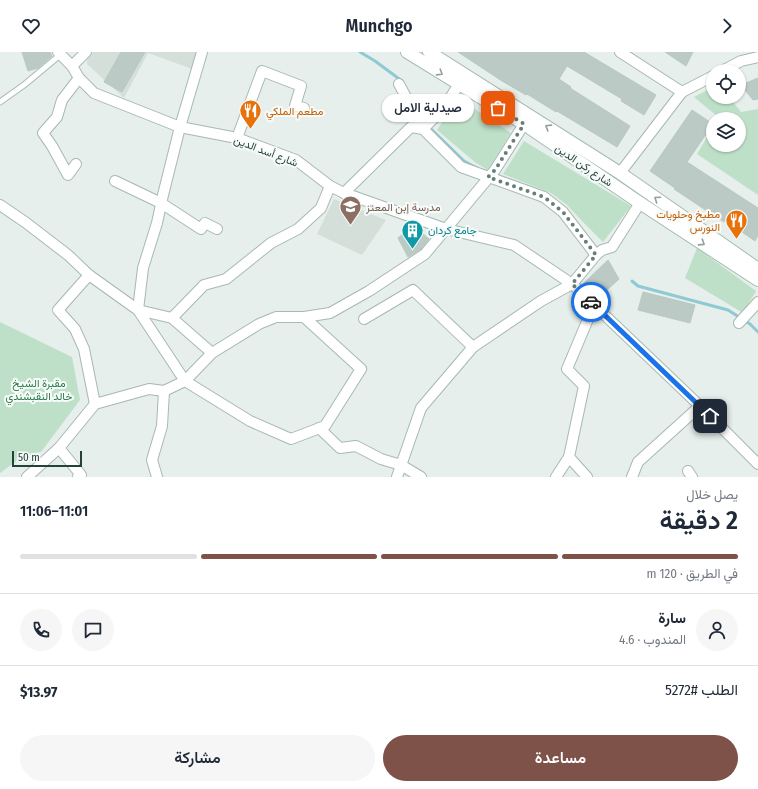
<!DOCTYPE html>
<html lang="ar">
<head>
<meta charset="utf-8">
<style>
  :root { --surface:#fff; --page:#f6f6f7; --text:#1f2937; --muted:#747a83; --line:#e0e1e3; --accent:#7f5249 }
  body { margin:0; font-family:"Fira Sans Condensed",Vazirmatn,sans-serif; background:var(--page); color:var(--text); direction:rtl; height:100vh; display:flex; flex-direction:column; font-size:15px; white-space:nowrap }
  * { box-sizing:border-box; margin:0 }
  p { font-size:13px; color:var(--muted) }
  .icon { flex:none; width:22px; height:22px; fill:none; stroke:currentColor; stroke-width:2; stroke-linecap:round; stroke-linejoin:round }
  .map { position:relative; height:425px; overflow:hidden; direction:ltr }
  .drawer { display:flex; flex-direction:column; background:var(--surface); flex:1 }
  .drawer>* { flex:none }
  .controls { position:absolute; left:706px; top:12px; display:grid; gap:8px }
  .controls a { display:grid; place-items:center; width:40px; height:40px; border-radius:50%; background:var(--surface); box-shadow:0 1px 3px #0004; font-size:20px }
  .scale { position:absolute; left:12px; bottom:10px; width:70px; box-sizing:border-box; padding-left:4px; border:2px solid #24423a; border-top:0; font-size:11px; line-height:14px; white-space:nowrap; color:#24423a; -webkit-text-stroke:3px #f7fbf9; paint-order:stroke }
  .pin { position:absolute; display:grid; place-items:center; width:34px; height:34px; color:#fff; margin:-17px; border-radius:8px; box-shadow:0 2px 6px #0006 }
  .courier { position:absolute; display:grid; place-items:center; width:40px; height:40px; margin:-20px; border:3px solid #1a73e8; border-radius:50%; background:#fff; color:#222; box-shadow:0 1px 5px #0007 }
  .bubble { position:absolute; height:28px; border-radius:14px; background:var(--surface); box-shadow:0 1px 3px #0004; font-size:13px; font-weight:600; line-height:28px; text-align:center; direction:rtl }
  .summary em { font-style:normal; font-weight:600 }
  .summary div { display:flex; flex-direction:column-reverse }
  .summary { display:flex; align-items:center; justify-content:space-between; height:68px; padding:0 20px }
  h1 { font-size:26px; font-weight:600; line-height:30px }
  .bar { display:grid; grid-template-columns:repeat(4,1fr); gap:6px 4px; align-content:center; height:48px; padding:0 20px }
  .bar i { height:5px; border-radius:3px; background:var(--line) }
  .bar .selected { background:var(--accent) }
  .bar p { grid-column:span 4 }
  .line { display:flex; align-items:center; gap:10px; padding:0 20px; border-top:1px solid var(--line) }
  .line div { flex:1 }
  .round { display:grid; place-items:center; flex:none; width:42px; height:42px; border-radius:21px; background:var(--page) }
  .primary-button { display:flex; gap:8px; margin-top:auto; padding:8px 20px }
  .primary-button a { flex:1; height:46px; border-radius:24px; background:var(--accent); color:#fff; font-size:16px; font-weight:600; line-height:46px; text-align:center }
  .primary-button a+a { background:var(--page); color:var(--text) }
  header { display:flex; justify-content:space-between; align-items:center; height:52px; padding:0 20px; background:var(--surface); font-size:18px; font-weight:600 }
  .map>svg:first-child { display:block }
  .built { fill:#d4dfda }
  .green { fill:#bfe0c8 }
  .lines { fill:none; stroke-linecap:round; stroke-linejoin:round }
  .stream { stroke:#8ec9d4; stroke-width:3 }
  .building { fill:#bbcac4; stroke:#b8c9c2 }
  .service-casing { stroke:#a8b8b2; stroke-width:7 }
  .minor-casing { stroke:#a8b8b2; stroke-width:12 }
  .secondary-casing { stroke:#a4bbb3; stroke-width:14 }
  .service { stroke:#fff; stroke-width:5 }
  .minor { stroke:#fff; stroke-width:10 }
  .secondary { stroke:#fff; stroke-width:12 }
  .oneway { stroke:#92a09c }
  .done { stroke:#687f78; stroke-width:4; stroke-dasharray:0 7.2 }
  .route { stroke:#1a73e8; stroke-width:5 }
  .labels { text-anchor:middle; stroke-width:4; stroke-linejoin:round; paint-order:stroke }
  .food-label { font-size:11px; fill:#c56008; stroke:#f7fbf9; text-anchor:start }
  .street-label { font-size:11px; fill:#24423a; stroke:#f7fbf9 }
  .education-label { font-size:11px; fill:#785e54; stroke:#f7fbf9; text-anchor:start }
  .culture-label { font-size:11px; fill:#0d838f; stroke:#f7fbf9; text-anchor:start }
  .park-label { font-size:11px; fill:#2d7a4b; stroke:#f7fbf9 }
</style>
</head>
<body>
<header><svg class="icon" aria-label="forward" viewBox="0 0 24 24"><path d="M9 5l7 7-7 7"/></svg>Munchgo<svg class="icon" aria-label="heart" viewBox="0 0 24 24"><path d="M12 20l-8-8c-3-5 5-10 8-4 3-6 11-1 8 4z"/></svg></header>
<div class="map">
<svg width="758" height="425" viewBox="0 0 758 425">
  <rect width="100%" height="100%" fill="#e6efeb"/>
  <!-- built -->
  <g class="built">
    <polygon points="92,0 198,0 192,17 148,1 124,46 87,12 88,4"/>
    <polygon points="334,147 386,168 362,203 317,182"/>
  </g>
  <!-- green -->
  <g class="green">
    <polygon points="713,35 713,45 729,45 741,60 758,57 758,143 697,102 713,75 713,93 739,93 739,67 717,67 718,65 694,45"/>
    <polygon points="458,46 511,81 488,118 476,111 437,78"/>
    <polygon points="524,89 631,154 603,190 582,169 567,153 551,141 503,122"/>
    <polygon points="697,196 756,239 743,261 685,226"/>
    <polygon points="0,270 72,305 80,348 41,400 26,402 0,421"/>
  </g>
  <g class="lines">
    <!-- stream -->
    <g class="stream">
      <polyline points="360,0 375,9 402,29"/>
      <polyline points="429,75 464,109 477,116"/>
      <polyline points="632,229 638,234 728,258 750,272 758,280"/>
    </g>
  </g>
  <!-- building -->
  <g class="building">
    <polygon points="22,0 50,0 52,4 38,16 28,19"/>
    <polygon points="121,0 145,0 122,40 104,30"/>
    <polygon points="458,0 584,0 656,43 644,63 621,49 622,47 567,14 559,27 571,35 570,36 630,74 617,95 557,59 556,60 527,42 526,43 502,29"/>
    <polygon points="665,0 693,0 686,14"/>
    <polygon points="758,26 758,47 753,48 741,33"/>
    <polygon points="692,58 713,72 687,110 758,156 758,183 755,189 725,168 724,170 695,151 674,137 675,136 650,119"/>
    <polygon points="409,177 417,177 429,187 421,197 408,205 398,186"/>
    <polygon points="608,208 619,227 607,238 609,242 601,251 583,232"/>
    <polygon points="643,240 695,253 690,271 638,258"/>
  </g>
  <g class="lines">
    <defs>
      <polyline id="service" points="0,50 24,33 60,3"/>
      <g id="minor">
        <polyline points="58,0 72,14 79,26 94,41 180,75 237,86 296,108 330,134 344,141 446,177 514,193 572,232 700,354 758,412"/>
        <polyline points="202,0 180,75 163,143 157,171 143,216 138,258 185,329 250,369 291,387 325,374 361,317 304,265"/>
        <polyline points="620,0 682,40"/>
        <polyline points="72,14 86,0"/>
        <polyline points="722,19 741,9 758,5"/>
        <polyline points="399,32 423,77 461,115 544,145 563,160 596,203"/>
        <polyline points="237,86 262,19 301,34 295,54 304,56"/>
        <polyline points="76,112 68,123 52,94 43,81 57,65 62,48 79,26"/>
        <polyline points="620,121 682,40 713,24"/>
        <polyline points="115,129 161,151 201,177 205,171 217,177"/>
        <polyline points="344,141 411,75 423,77 444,56 459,32"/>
        <polyline points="0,153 25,170 68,203 89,223 138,258 172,266 212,301"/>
        <polyline points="89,223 58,258 75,277 84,297 95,352"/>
        <polyline points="172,266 204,233 226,227 271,191 298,177 321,156 330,134"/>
        <polyline points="364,267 413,238 473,295"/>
        <polyline points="739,271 758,250"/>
        <polyline points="319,376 340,396 356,394 381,407 401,413 421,425"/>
        <polyline points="59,396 81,423 78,425"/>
        <polyline points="688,419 692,425"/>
        <polyline points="27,425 59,396 95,352 149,337 164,339 185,329 212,301 259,272 276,265 304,265 330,261 369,239 425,202 495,118 524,72"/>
        <polyline points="157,425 152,408 162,374 164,339"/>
        <polyline points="397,425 421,356 473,295 541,249 572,232 596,203 602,198 612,195 640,151"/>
        <polyline points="556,425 569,405"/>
        <polyline points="587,425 569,405 584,334 567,317 594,253"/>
        <polyline points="632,425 638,410 700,354"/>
      </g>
      <g id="secondary">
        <polyline points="407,0 524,72 640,151 758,228"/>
        <polyline points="429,0 620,121 758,217"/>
      </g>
    </defs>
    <!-- service casing -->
    <use href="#service" class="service-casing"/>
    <!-- minor casing -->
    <use href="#minor" class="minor-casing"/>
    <!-- secondary casing -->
    <use href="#secondary" class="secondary-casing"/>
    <!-- service -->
    <use href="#service" class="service"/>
    <!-- minor -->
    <use href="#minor" class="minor"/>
    <!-- secondary -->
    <use href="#secondary" class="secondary"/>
  </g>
  <!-- one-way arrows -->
  <defs><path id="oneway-chevron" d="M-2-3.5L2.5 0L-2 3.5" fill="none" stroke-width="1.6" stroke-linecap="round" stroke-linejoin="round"/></defs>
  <g class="oneway">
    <use href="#oneway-chevron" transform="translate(440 21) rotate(32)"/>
    <use href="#oneway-chevron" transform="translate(548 75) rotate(-148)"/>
    <use href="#oneway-chevron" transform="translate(657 147) rotate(-145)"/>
    <use href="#oneway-chevron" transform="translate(702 191) rotate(33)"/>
  </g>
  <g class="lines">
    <!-- done -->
    <polyline class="done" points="498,56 524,72 495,118 488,125 544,145 563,160 596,203 572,232 591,250"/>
    <!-- route -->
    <polyline class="route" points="591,250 710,364"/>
  </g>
  <!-- icons -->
  <defs>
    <symbol id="restaurant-pin" viewBox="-11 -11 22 30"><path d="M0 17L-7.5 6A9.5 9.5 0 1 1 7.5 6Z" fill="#e8710a" stroke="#f7fbf9"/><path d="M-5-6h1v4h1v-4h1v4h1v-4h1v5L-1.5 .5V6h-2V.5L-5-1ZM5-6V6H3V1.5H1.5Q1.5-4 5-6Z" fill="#fff"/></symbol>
    <symbol id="school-pin" viewBox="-11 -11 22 30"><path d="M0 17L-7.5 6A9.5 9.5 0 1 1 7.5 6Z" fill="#8d6e63" stroke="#f7fbf9"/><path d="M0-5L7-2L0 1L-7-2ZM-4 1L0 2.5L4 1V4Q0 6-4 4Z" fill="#fff"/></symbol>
    <symbol id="building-pin" viewBox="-11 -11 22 30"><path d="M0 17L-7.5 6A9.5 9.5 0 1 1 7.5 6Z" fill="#0f9aa8" stroke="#f7fbf9"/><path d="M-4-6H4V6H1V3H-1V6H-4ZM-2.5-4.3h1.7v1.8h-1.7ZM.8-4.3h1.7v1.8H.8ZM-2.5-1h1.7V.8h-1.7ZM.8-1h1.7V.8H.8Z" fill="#fff"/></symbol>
  </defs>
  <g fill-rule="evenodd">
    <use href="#restaurant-pin" x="238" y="46" width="25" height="34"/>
    <use href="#school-pin" x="338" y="142" width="25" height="34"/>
    <use href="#restaurant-pin" x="724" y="156" width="25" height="34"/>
    <use href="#building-pin" x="400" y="166" width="25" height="34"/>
  </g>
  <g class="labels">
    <!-- food labels -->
    <g class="food-label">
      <text x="266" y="63">مطعم الملكي</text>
      <text x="720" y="166" text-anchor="end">مطبخ وحلويات<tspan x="720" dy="13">النورس</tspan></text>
    </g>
    <!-- street labels -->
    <g class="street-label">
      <text transform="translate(266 99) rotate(21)" y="4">شارع أسد الدين</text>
      <text transform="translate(584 113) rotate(34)" y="4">شارع ركن الدين</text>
    </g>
    <!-- education labels -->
    <g class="education-label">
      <text x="366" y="159">مدرسة إبن المعتز</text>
    </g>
    <!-- culture labels -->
    <g class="culture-label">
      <text x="428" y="182">جامع كردان</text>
    </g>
    <!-- park labels -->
    <g class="park-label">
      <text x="39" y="335">مقبرة الشيخ<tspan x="39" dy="13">خالد النقبشندي</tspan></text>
    </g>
  </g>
</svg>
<div class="controls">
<a><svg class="icon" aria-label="locate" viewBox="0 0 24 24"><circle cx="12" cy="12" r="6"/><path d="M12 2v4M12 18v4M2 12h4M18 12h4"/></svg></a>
<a><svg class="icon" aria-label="layers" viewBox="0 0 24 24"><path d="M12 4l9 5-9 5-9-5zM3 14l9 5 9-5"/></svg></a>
</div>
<div class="scale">50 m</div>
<div class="pin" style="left:498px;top:56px;background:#ea580c"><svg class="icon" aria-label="bag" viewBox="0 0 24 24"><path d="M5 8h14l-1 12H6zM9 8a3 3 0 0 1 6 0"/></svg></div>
<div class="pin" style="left:710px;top:364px;background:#1f2937"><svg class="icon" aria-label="home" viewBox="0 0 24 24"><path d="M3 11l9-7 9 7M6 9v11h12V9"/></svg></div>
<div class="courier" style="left:591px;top:250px"><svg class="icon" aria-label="car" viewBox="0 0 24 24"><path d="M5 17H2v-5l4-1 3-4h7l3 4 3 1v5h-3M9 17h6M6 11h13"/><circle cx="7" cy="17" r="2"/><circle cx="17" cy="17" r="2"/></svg></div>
<div class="bubble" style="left:382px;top:42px;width:92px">صيدلية الامل</div>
</div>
<section class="drawer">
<div class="summary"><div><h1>2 دقيقة</h1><p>يصل خلال</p></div><em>11:01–11:06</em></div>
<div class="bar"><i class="selected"></i><i class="selected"></i><i class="selected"></i><i></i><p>في الطريق · 120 m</p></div>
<div class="line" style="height:72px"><a class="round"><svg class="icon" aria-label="person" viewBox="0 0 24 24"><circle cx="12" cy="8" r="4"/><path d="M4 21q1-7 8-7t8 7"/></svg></a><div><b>سارة</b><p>المندوب · 4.6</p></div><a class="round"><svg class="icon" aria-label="chat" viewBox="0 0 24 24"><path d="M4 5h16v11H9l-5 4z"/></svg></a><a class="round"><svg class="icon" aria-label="phone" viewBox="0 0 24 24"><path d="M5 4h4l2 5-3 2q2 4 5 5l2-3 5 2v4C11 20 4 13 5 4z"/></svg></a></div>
<div class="line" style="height:52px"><div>الطلب #5272</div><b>$13.97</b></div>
<div class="primary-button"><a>مساعدة</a><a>مشاركة</a></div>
</section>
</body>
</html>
